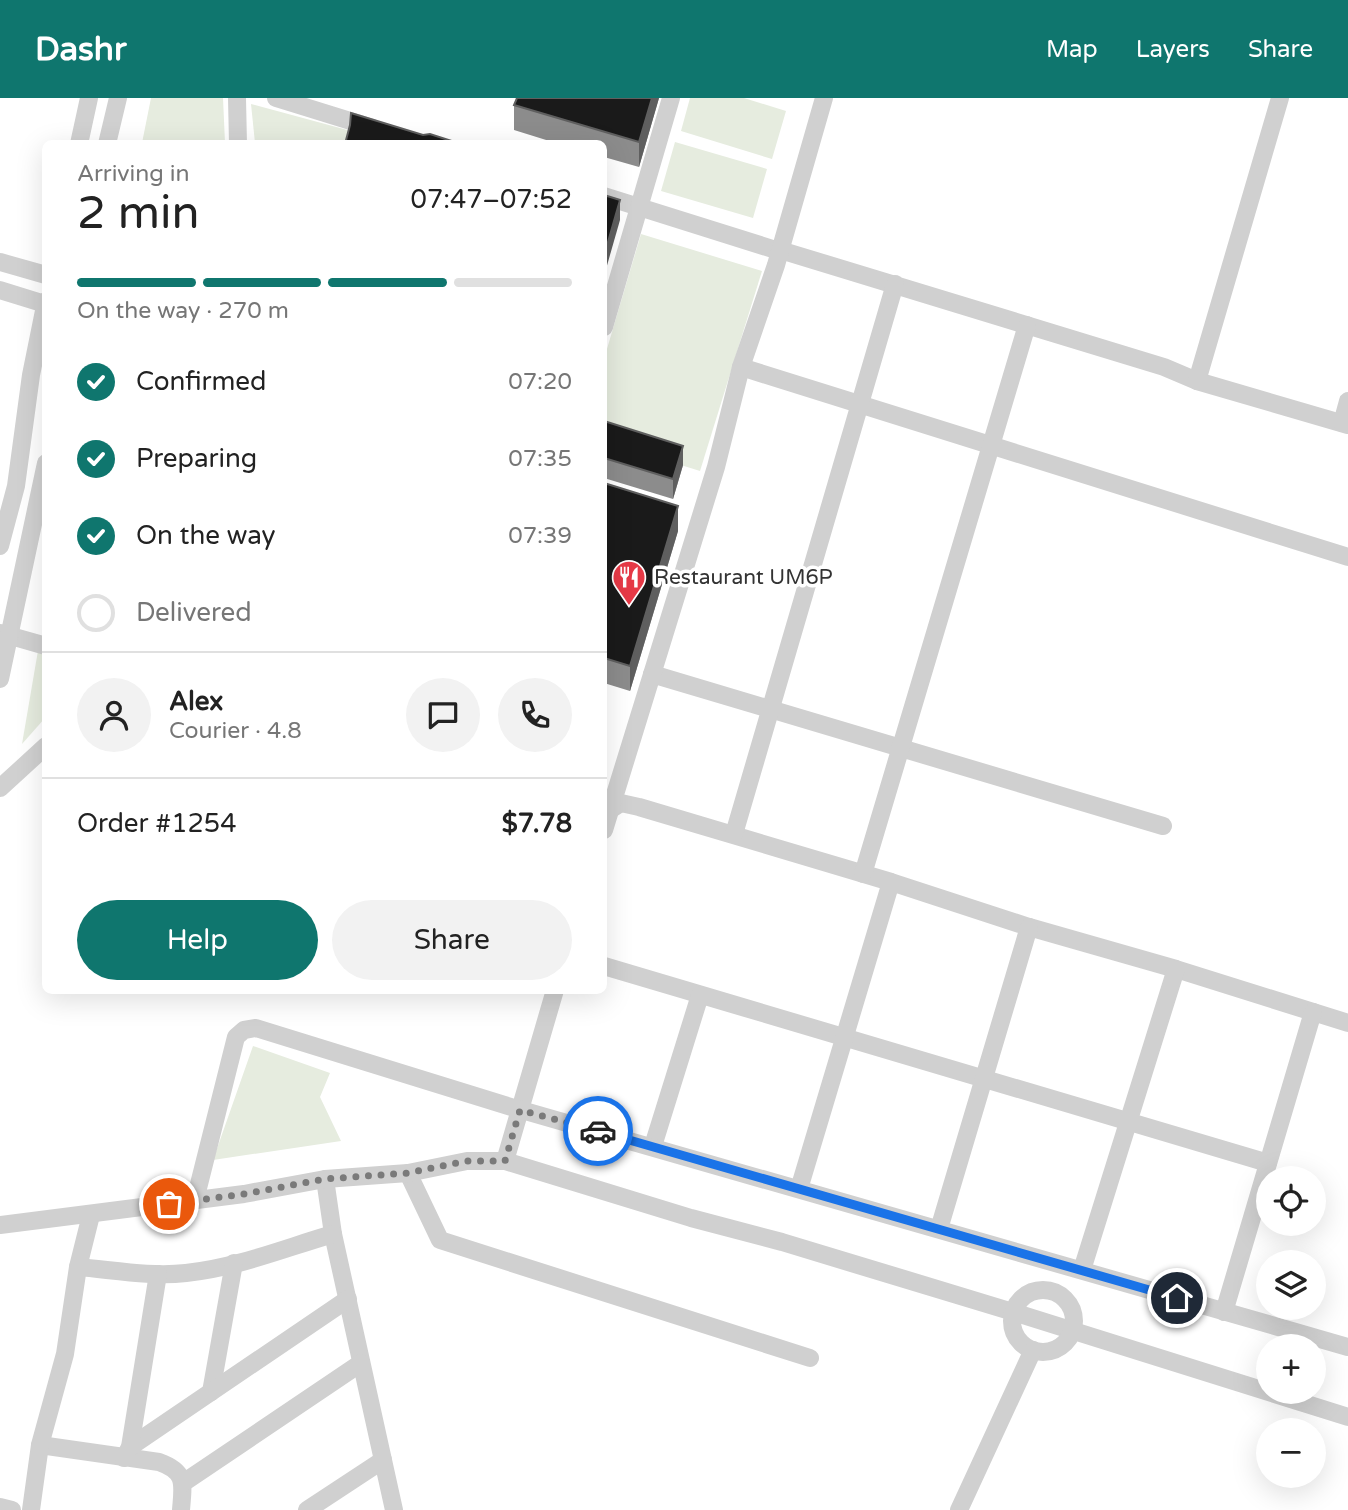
<!DOCTYPE html>
<html lang="en">
<head>
<meta charset="utf-8">
<style>
  :root { --surface:#fff; --page:#f2f2f2; --text:#222; --muted:#767676; --line:#e0e0e0; --accent:#0f766e }
  body { margin:0; font-family:"Varela Round",sans-serif; background:var(--page); color:var(--text); height:100vh; display:flex; flex-direction:column; font-size:26px; white-space:nowrap }
  * { box-sizing:border-box; margin:0 }
  p { font-size:23px; color:var(--muted) }
  .icon { flex:none; width:38px; height:38px; fill:none; stroke:currentColor; stroke-width:2; stroke-linecap:round; stroke-linejoin:round }
  .map { position:relative; flex:1; overflow:hidden }
  .side { position:absolute; left:42px; top:42px; width:565px; height:854px; display:flex; flex-direction:column; background:var(--surface); border-radius:10px; box-shadow:0 7px 28px #0002 }
  .side>* { flex:none }
  .buttons { position:absolute; left:1256px; top:1068px; display:grid; gap:14px }
  .buttons a { display:grid; place-items:center; width:70px; height:70px; border-radius:50%; background:var(--surface); box-shadow:0 7px 28px #0002; font-size:35px }
  .pin { position:absolute; display:grid; place-items:center; width:60px; height:60px; color:#fff; margin:-30px; border:4px solid #fff; border-radius:50%; box-shadow:0 2px 7px #0007 }
  .courier { position:absolute; display:grid; place-items:center; width:70px; height:70px; margin:-35px; border:5px solid #1a73e8; border-radius:50%; background:#fff; color:#222; box-shadow:0 2px 9px #0007 }
  .summary em { font-style:normal; font-weight:600 }
  .summary div { display:flex; flex-direction:column-reverse }
  .summary { display:flex; align-items:center; justify-content:space-between; height:119px; padding:0 35px }
  h1 { font-size:46px; font-weight:600; line-height:52px }
  .bar { display:grid; grid-template-columns:repeat(4,1fr); gap:10px 7px; align-content:center; height:84px; padding:0 35px }
  .bar i { height:9px; border-radius:5px; background:var(--line) }
  .bar .current { background:var(--accent) }
  .bar p { grid-column:span 4 }
  .line { display:flex; align-items:center; gap:18px; padding:0 35px; border-top:2px solid var(--line) }
  .line div { flex:1 }
  .round { display:grid; place-items:center; flex:none; width:74px; height:74px; border-radius:37px; background:var(--page) }
  ol { padding:0 35px; list-style:none }
  li { display:flex; align-items:center; gap:21px; height:77px }
  li p { margin-inline-start:auto }
  li .icon { padding:7px; border-radius:50%; background:var(--accent); color:#fff; stroke-width:4 }
  li:last-child { color:var(--muted) }
  li i { width:38px; height:38px; border:4px solid var(--line); border-radius:50% }
  .button { display:flex; gap:14px; margin-top:auto; padding:14px 35px }
  .button a { flex:1; height:80px; border-radius:42px; background:var(--accent); color:#fff; font-size:28px; font-weight:600; line-height:80px; text-align:center }
  .button a+a { background:var(--page); color:var(--text) }
  header { display:flex; align-items:center; gap:42px; box-sizing:border-box; height:98px; padding:0 35px; background:var(--accent); color:#fff }
  header strong { font-size:33px }
  nav { display:flex; gap:38px; margin-inline-start:auto; font-size:24px }
  .map>svg:first-child { display:block }
  .green { fill:#e6ecdf }
  .lines { fill:none; stroke-linecap:round; stroke-linejoin:round }
  .minor { stroke:#d0d0d0; stroke-width:18 }
  .wall { fill:#8c8c8c }
  .shaded-wall { fill:#5f5f5f }
  .building { fill:#1a1a1a; stroke:#5f5f5f; stroke-width:2 }
  .done { stroke:#7a7a7a; stroke-width:7; stroke-dasharray:0 12.6 }
  .route { stroke:#1a73e8; stroke-width:9 }
  .labels { text-anchor:middle; stroke-width:7; stroke-linejoin:round; paint-order:stroke }
  .poi-label { font-size:21px; fill:#333; stroke:#fff; text-anchor:start }
</style>
</head>
<body>
<header>
<strong>Dashr</strong>
<nav><a>Map</a><a>Layers</a><a>Share</a></nav>
</header>
<div class="map">
<svg width="1348" height="1412" viewBox="0 0 1348 1412">
  <rect width="100%" height="100%" fill="#fff"/>
  <!-- green -->
  <g class="green">
    <polygon points="151,0 223,0 225,45 142,45"/>
    <polygon points="690,0 744,0 786,13 772,61 681,33"/>
    <polygon points="251,6 351,33 350,45 255,45"/>
    <polygon points="675,44 767,71 753,120 661,93"/>
    <polygon points="641,136 762,173 700,373 604,343 604,261"/>
    <polygon points="40,541 45,542 45,620 22,646"/>
    <polygon points="253,948 330,975 320,999 341,1043 213,1062"/>
  </g>
  <g class="lines">
    <!-- minor -->
    <g class="minor">
      <polyline points="237,0 238,46"/>
      <polyline points="276,0 373,30"/>
      <polyline points="79,46 89,0"/>
      <polyline points="107,46 118,0"/>
      <polyline points="604,98 779,153"/>
      <polyline points="780,152 1164,269 1197,283 1348,327"/>
      <polyline points="0,164 46,177"/>
      <polyline points="0,192 45,206"/>
      <polyline points="604,229 671,0"/>
      <polyline points="741,269 1348,459"/>
      <polyline points="1197,283 1280,0"/>
      <polyline points="1342,325 1348,303"/>
      <polyline points="0,448 16,388 31,277 46,203"/>
      <polyline points="0,535 46,548"/>
      <polyline points="652,576 1163,728"/>
      <polyline points="0,581 46,365"/>
      <polyline points="0,690 46,648"/>
      <polyline points="604,710 610,712 621,705 639,709 891,784 1029,829 1176,871 1348,925"/>
      <polyline points="604,732 716,369 741,269 776,167 824,0"/>
      <polyline points="734,736 895,186"/>
      <polyline points="863,776 1027,227"/>
      <polyline points="604,868 1268,1065"/>
      <polyline points="653,1048 700,897"/>
      <polyline points="505,1063 555,892"/>
      <polyline points="408,1075 440,1142 810,1260"/>
      <polyline points="325,1081 333,1136 394,1412"/>
      <polyline points="799,1091 891,784"/>
      <polyline points="195,1102 236,939 244,932 256,930 511,1009 1348,1249"/>
      <polyline points="0,1127 244,1096 325,1081 408,1075 467,1063 505,1063 691,1120 782,1144 1013,1214 1348,1319"/>
      <polyline points="939,1131 1029,829"/>
      <path d="M78 1169C114 1172 151 1179 186 1175 236 1170 285 1150 333 1136"/>
      <polyline points="1082,1172 1176,871"/>
      <circle cx="1043" cy="1223" r="31"/>
      <polyline points="1224,1214 1313,914"/>
      <polyline points="211,1294 234,1165"/>
      <path d="M40 1347 159 1364C187 1374 183 1386 181 1412"/>
      <polyline points="130,1349 348,1201"/>
      <polyline points="124,1360 130,1349 158,1176"/>
      <polyline points="183,1385 361,1265"/>
      <polyline points="0,1409 12,1412"/>
      <polyline points="31,1412 40,1347 65,1256 78,1169 91,1117"/>
      <polyline points="307,1412 383,1362"/>
      <polyline points="959,1412 1033,1252"/>
    </g>
  </g>
  <!-- wall -->
  <g class="wall">
    <polygon points="517,0 659,0 639,69 604,59 604,46 559,46 514,32 514,7"/>
    <polygon points="604,323 683,367 673,401 604,380"/>
    <polygon points="604,385 678,433 630,593 604,585"/>
  </g>
  <!-- shaded-wall -->
  <g class="shaded-wall">
    <polygon points="652,0 659,0 639,69 639,44"/>
    <polygon points="620,102 620,122 604,178 604,158"/>
    <polygon points="683,348 683,367 673,401 673,381"/>
    <polygon points="678,408 678,433 630,593 630,568"/>
  </g>
  <!-- building -->
  <g class="building">
    <polygon points="517,0 652,0 639,44 514,7"/>
    <polygon points="351,15 423,37 430,36 461,46 345,46 350,27"/>
    <polygon points="604,97 620,102 604,158"/>
    <polygon points="604,323 683,348 673,381 604,360"/>
    <polygon points="604,385 678,408 630,568 604,560"/>
  </g>
  <g class="lines">
    <!-- done -->
    <polyline class="done" points="169,1106 244,1096 325,1081 408,1075 467,1063 505,1063 520,1012 598,1033"/>
    <!-- route -->
    <polyline class="route" points="598,1033 1177,1200"/>
  </g>
  <!-- icons -->
  <defs>
    <symbol id="restaurant-pin" viewBox="-11 -11 22 30"><path d="M0 17L-7.5 6A9.5 9.5 0 1 1 7.5 6Z" fill="#e63946" stroke="#fff"/><path d="M-5-6h1v4h1v-4h1v4h1v-4h1v5L-1.5 .5V6h-2V.5L-5-1ZM5-6V6H3V1.5H1.5Q1.5-4 5-6Z" fill="#fff"/></symbol>
  </defs>
  <g fill-rule="evenodd">
    <use href="#restaurant-pin" x="610" y="460" width="38" height="52"/>
  </g>
  <g class="labels">
    <!-- poi labels -->
    <g class="poi-label">
      <text x="654" y="486">Restaurant UM6P</text>
    </g>
  </g>
</svg>
<div class="buttons">
<a><svg class="icon" aria-label="locate" viewBox="0 0 24 24"><circle cx="12" cy="12" r="6"/><path d="M12 2v4M12 18v4M2 12h4M18 12h4"/></svg></a>
<a><svg class="icon" aria-label="layers" viewBox="0 0 24 24"><path d="M12 4l9 5-9 5-9-5zM3 14l9 5 9-5"/></svg></a>
<a>+</a>
<a>−</a>
</div>
<div class="pin" style="left:169px;top:1106px;background:#ea580c"><svg class="icon" aria-label="bag" viewBox="0 0 24 24"><path d="M5 8h14l-1 12H6zM9 8a3 3 0 0 1 6 0"/></svg></div>
<div class="pin" style="left:1177px;top:1200px;background:#1f2937"><svg class="icon" aria-label="home" viewBox="0 0 24 24"><path d="M3 11l9-7 9 7M6 9v11h12V9"/></svg></div>
<div class="courier" style="left:598px;top:1033px"><svg class="icon" aria-label="car" viewBox="0 0 24 24"><path d="M5 17H2v-5l4-1 3-4h7l3 4 3 1v5h-3M9 17h6M6 11h13"/><circle cx="7" cy="17" r="2"/><circle cx="17" cy="17" r="2"/></svg></div>
<section class="side">
<div class="summary"><div><h1>2 min</h1><p>Arriving in</p></div><em>07:47–07:52</em></div>
<div class="bar"><i class="current"></i><i class="current"></i><i class="current"></i><i></i><p>On the way · 270 m</p></div>
<ol>
<li><svg class="icon" aria-label="check" viewBox="0 0 24 24"><path d="M5 12l5 5 9-10"/></svg>Confirmed<p>07:20</p></li>
<li><svg class="icon" aria-label="check" viewBox="0 0 24 24"><path d="M5 12l5 5 9-10"/></svg>Preparing<p>07:35</p></li>
<li><svg class="icon" aria-label="check" viewBox="0 0 24 24"><path d="M5 12l5 5 9-10"/></svg>On the way<p>07:39</p></li>
<li><i></i>Delivered</li>
</ol>
<div class="line" style="height:126px"><a class="round"><svg class="icon" aria-label="person" viewBox="0 0 24 24"><circle cx="12" cy="8" r="4"/><path d="M4 21q1-7 8-7t8 7"/></svg></a><div><b>Alex</b><p>Courier · 4.8</p></div><a class="round"><svg class="icon" aria-label="chat" viewBox="0 0 24 24"><path d="M4 5h16v11H9l-5 4z"/></svg></a><a class="round"><svg class="icon" aria-label="phone" viewBox="0 0 24 24"><path d="M5 4h4l2 5-3 2q2 4 5 5l2-3 5 2v4C11 20 4 13 5 4z"/></svg></a></div>
<div class="line" style="height:91px"><div>Order #1254</div><b>$7.78</b></div>
<div class="button"><a>Help</a><a>Share</a></div>
</section>
</div>
</body>
</html>
